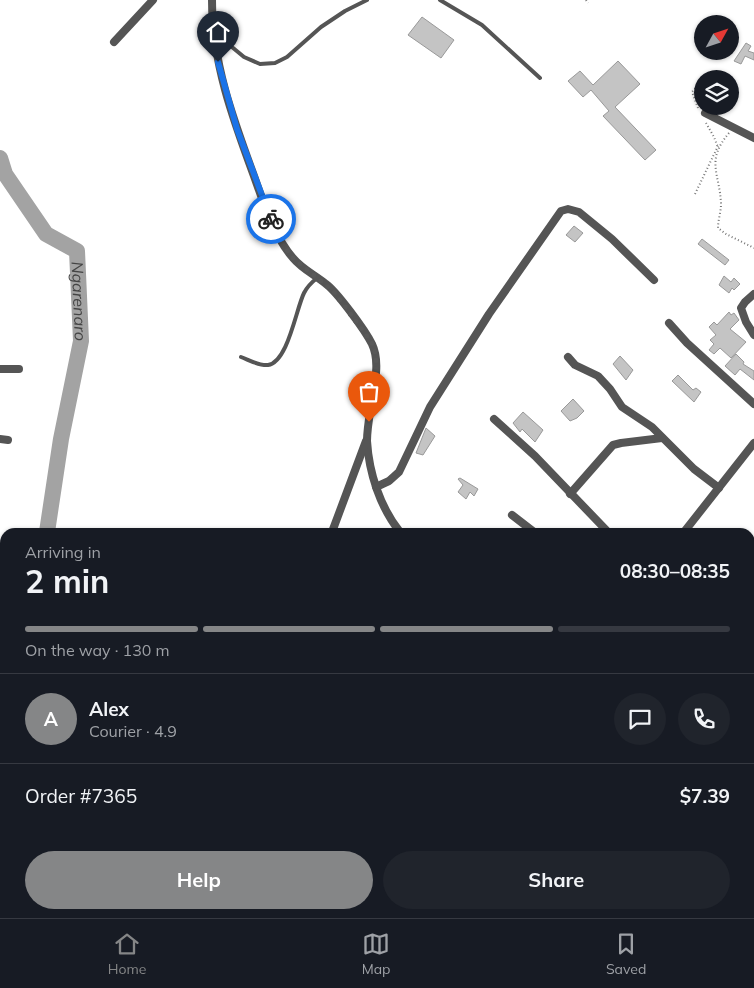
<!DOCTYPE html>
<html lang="en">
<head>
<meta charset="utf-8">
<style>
  :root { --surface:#171b24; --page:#20242c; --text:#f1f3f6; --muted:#9ea1a6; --line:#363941; --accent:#858687 }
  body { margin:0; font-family:Mulish,sans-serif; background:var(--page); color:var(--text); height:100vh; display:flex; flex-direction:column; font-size:19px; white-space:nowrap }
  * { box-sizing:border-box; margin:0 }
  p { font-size:16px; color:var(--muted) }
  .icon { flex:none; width:28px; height:28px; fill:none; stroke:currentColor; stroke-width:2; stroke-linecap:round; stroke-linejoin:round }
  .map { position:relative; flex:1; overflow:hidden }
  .side { position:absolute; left:0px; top:528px; width:755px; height:391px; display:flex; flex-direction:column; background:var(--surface); border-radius:15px 15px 0 0; box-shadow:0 1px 4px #0004 }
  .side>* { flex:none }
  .needle { width:32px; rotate:50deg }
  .buttons { position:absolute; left:694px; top:15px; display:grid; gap:10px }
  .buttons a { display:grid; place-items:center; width:45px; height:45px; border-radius:50%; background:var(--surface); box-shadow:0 1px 4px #0004; font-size:25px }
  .pin { position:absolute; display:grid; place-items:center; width:42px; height:42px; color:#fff; margin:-51px -21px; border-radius:50% 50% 50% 0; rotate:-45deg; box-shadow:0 0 5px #0007 }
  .pin .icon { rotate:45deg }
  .courier { position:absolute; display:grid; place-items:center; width:50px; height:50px; margin:-25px; border:4px solid #1a73e8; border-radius:50%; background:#fff; color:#222; box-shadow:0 1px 6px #0007 }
  .head em { font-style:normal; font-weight:700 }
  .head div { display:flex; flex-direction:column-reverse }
  .head { display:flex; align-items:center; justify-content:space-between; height:85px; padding:0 25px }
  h1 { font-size:32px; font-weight:700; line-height:38px }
  .bar { display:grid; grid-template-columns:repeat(4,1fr); gap:8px 5px; align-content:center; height:60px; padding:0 25px }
  .bar i { height:6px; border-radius:4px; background:var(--line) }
  .bar .current { background:var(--accent) }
  .bar p { grid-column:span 4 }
  .line { display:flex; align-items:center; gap:12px; padding:0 25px; border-top:1px solid var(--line) }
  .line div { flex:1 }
  .round { display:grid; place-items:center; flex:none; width:52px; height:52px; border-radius:26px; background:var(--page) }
  .button { display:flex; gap:10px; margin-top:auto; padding:10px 25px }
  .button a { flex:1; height:58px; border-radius:30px; background:var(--accent); color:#fff; font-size:20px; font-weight:700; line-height:58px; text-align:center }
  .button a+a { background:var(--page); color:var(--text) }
  .dock { display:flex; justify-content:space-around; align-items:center; height:70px; border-top:1px solid var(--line); background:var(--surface); font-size:14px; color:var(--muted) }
  .dock a { display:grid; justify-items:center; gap:2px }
  .dock .current { color:var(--accent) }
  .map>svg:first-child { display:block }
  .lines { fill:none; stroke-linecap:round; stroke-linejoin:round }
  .river { stroke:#a3a3a3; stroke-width:16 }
  .building { fill:#c4c4c4; stroke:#999 }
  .path { stroke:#777; stroke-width:2; stroke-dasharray:1 2.5; stroke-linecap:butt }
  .service { stroke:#555; stroke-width:4 }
  .minor { stroke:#555; stroke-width:8 }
  .done { stroke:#595959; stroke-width:5; stroke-dasharray:0 9 }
  .route { stroke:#1a73e8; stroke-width:6 }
  .labels { text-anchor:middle; stroke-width:5; stroke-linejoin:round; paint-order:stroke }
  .water-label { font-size:16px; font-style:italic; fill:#444; stroke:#fff }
</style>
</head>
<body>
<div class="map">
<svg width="754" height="918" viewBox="0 0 754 918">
  <rect width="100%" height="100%" fill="#fff"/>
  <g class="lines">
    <!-- river -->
    <g class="river">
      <path id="s1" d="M0 158 5 174 46 234 77 251 81 341 61 439 47 532"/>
      <polyline points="223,914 224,918"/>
    </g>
  </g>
  <!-- building -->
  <g class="building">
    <polygon points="422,17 454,40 441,58 408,35"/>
    <polygon points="746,43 751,46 748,51 754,53 754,60 745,56 741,64 734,61"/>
    <polygon points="618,61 640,84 615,107 656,150 645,160 603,116 609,111 591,90 583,97 568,81 580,71 593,85"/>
    <polygon points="574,226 583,233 575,242 566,235"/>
    <polygon points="702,239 729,260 725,265 698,244"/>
    <polygon points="724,276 731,282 734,278 740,284 734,290 732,288 729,293 719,285"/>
    <polygon points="729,312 731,315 734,313 739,320 730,329 746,342 731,358 720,348 714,354 709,350 714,344 710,340 716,335 709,327 714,322 717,325"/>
    <polygon points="736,354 744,362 743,364 754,371 754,380 740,369 735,375 725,366"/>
    <polygon points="620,356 633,370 626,380 613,364"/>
    <polygon points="678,375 693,390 696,388 701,392 694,402 672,381"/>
    <polygon points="573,399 584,411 577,418 570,421 561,411"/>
    <polygon points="523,412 543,430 535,442 522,429 520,432 513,423"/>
    <polygon points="426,428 435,436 423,455 416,453"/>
    <polygon points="460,478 478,489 474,496 470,492 466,499 458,492 463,485 458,479"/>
  </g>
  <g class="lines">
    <!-- path -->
    <g class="path">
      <polyline points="586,0 588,3"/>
      <polyline points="704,79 706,79"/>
      <polyline points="698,108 692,92 702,81"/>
      <polyline points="706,123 714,137 717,145 719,147"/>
      <path d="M729 133C705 161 720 174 721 204 721 212 718 220 718 228L726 234 754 248"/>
      <polyline points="695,194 718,146"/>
    </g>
    <!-- service -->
    <g class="service">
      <polyline points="440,0 482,25 540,78"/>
      <polyline points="215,33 244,57 260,64 275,63 287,57 321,27 345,11 367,0"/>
      <path d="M241 357C249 360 259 366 268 365 288 362 296 309 304 293 307 287 312 282 317 278"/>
    </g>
    <!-- minor -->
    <g class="minor">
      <path d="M212 0C212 62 233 119 254 176 264 204 274 236 293 258 302 269 315 275 326 284 337 292 365 330 372 344 380 361 375 382 372 400 370 413 367 428 367 441 369 473 380 507 400 532"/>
      <polyline points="114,42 153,0"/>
      <polyline points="705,113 754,138"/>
      <polyline points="754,294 745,302 741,308 746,322 754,335"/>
      <polyline points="669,323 687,343 754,404"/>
      <polyline points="568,357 575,365 598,376 610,389 622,407 652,427 694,469 719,488"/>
      <polyline points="0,369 19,369"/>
      <polyline points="494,419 535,456 608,532"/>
      <polyline points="0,439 8,440"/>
      <polyline points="376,487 389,481 399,472 430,407 489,314 561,211 568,209 579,212 612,239 654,280"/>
      <polyline points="570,494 613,445 621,443 662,438"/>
      <polyline points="512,515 534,532"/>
      <polyline points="332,532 366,441"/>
      <polyline points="684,532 754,443"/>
      <polyline points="750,657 752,653"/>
      <polyline points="750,795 754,798"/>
      <polyline points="750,882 754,877"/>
      <polyline points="0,913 3,918"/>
      <polyline points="547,914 552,918"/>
      <polyline points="424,918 427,914"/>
      <polyline points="615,918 618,914"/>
      <polyline points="720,918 724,914"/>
    </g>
  </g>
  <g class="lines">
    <!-- done -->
    <polyline class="done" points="271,219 284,246 293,258 334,292 372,343 376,356 376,376 369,422"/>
    <!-- route -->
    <polyline class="route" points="218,62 237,129 271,219"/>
  </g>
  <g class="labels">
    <!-- water labels -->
    <g class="water-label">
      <text dy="6" stroke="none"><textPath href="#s1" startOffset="175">Ngarenaro</textPath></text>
    </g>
  </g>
</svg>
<div class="buttons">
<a><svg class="needle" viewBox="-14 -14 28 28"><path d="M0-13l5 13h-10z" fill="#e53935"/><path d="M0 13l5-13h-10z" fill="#9ea1a6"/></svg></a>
<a><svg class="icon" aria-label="layers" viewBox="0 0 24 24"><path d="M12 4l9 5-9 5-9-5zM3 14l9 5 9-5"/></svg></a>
</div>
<div class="pin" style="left:369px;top:422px;background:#ea580c"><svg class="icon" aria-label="bag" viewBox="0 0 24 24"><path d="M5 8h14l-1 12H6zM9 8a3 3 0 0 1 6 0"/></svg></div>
<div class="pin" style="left:218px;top:62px;background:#1f2937"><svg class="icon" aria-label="home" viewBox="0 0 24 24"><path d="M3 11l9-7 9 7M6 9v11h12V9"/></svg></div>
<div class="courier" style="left:271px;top:219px"><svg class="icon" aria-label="bike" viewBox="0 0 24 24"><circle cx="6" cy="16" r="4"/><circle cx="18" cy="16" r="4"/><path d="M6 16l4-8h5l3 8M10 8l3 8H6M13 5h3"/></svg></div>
<section class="side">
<div class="head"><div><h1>2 min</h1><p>Arriving in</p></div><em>08:30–08:35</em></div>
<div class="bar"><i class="current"></i><i class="current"></i><i class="current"></i><i></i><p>On the way · 130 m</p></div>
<div class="line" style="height:90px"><b class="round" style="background:var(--accent);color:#fff">A</b><div><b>Alex</b><p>Courier · 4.9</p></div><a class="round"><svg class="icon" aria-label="chat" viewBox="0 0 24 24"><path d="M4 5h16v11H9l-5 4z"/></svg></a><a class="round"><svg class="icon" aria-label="phone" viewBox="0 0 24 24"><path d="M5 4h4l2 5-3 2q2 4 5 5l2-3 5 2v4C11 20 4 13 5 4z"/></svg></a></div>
<div class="line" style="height:65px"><div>Order #7365</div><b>$7.39</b></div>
<div class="button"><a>Help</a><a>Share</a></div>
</section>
</div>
<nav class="dock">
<a class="current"><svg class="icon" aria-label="home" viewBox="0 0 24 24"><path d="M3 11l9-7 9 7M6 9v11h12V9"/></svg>Home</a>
<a><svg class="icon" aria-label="map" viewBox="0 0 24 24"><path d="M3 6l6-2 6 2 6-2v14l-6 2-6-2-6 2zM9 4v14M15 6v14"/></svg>Map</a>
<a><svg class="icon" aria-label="saved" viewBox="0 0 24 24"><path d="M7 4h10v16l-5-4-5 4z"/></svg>Saved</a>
</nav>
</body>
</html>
